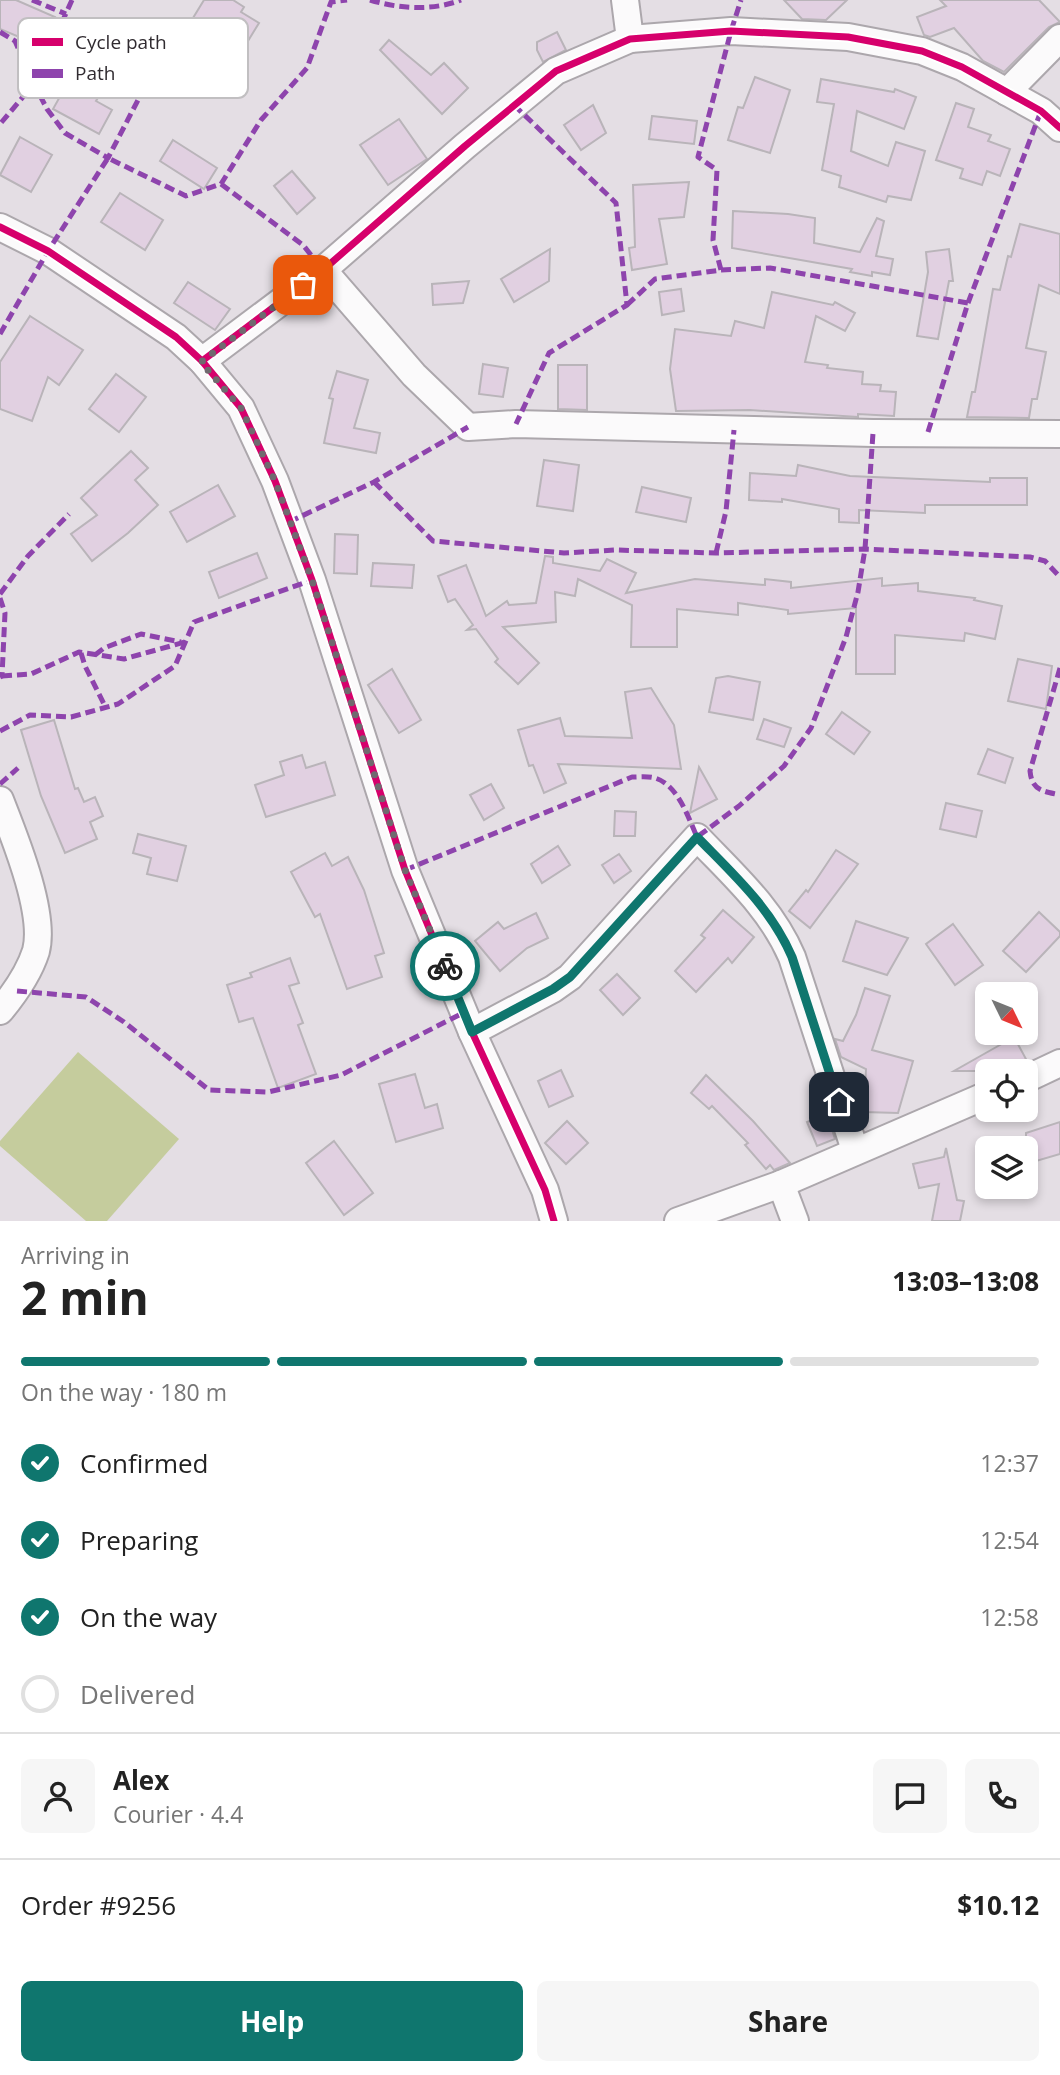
<!DOCTYPE html>
<html lang="en">
<head>
<meta charset="utf-8">
<style>
  :root { --surface:#fff; --page:#f6f6f6; --text:#222; --muted:#767676; --line:#e0e0e0; --accent:#0f766e }
  body { margin:0; font-family:"Open Sans",sans-serif; background:var(--page); color:var(--text); height:100vh; display:flex; flex-direction:column; font-size:26px; white-space:nowrap }
  * { box-sizing:border-box; margin:0 }
  p { font-size:23px; color:var(--muted) }
  .icon { flex:none; width:38px; height:38px; fill:none; stroke:currentColor; stroke-width:2; stroke-linecap:round; stroke-linejoin:round }
  .map { position:relative; height:1221px; overflow:hidden }
  .details { display:flex; flex-direction:column; background:var(--surface); flex:1 }
  .details>* { flex:none }
  .needle { width:46px; rotate:133deg }
  .controls { position:absolute; left:975px; top:982px; display:grid; gap:14px }
  .controls a { display:grid; place-items:center; width:63px; height:63px; border-radius:10px; background:var(--surface); box-shadow:0 4px 10px #0003; font-size:35px }
  .pin { position:absolute; display:grid; place-items:center; width:60px; height:60px; color:#fff; margin:-30px; border-radius:14px; box-shadow:0 4px 10px #0006 }
  .courier { position:absolute; display:grid; place-items:center; width:70px; height:70px; margin:-35px; border:5px solid #0f766e; border-radius:50%; background:#fff; color:#222; box-shadow:0 2px 9px #0007 }
  .overview em { font-style:normal; font-weight:700 }
  .overview div { display:flex; flex-direction:column-reverse }
  .overview { display:flex; align-items:center; justify-content:space-between; height:119px; padding:0 21px }
  h1 { font-size:46px; font-weight:700; line-height:52px }
  .bar { display:grid; grid-template-columns:repeat(4,1fr); gap:10px 7px; align-content:center; height:84px; padding:0 21px }
  .bar i { height:9px; border-radius:5px; background:var(--line) }
  .bar .current { background:var(--accent) }
  .bar p { grid-column:span 4 }
  .line { display:flex; align-items:center; gap:18px; padding:0 21px; border-top:2px solid var(--line) }
  .line div { flex:1 }
  .round { display:grid; place-items:center; flex:none; width:74px; height:74px; border-radius:10px; background:var(--page) }
  ol { padding:0 21px; list-style:none }
  li { display:flex; align-items:center; gap:21px; height:77px }
  li p { margin-inline-start:auto }
  li .icon { padding:7px; border-radius:50%; background:var(--accent); color:#fff; stroke-width:4 }
  li:last-child { color:var(--muted) }
  li i { width:38px; height:38px; border:4px solid var(--line); border-radius:50% }
  .cta { display:flex; gap:14px; margin-top:auto; padding:14px 21px }
  .cta a { flex:1; height:80px; border-radius:10px; background:var(--accent); color:#fff; font-size:28px; font-weight:700; line-height:80px; text-align:center }
  .cta a+a { background:var(--page); color:var(--text) }
  .map>svg:first-child { display:block }
  .green { fill:#c5cc9d }
  .building { fill:#e1d0e1; stroke:#b9b4b9; stroke-width:2 }
  .lines { fill:none; stroke-linecap:round; stroke-linejoin:round }
  .minor-casing { stroke:#aca7ac; stroke-width:30 }
  .minor { stroke:#fbfafb; stroke-width:26 }
  .quiet { stroke:#8e44ad; stroke-width:5; stroke-dasharray:10 5; stroke-linecap:butt }
  .cycleway-casing { stroke:#fff; stroke-width:11 }
  .cycleway { stroke:#d6006c; stroke-width:7 }
  .done { stroke:#6f6a6f; stroke-width:7; stroke-dasharray:0 12.6 }
  .route { stroke:#0f766e; stroke-width:9 }
  .key { fill:#fff; stroke:#c1bfc1; stroke-width:2 }
  .key-label { font-size:19px; fill:#302b30 }
</style>
</head>
<body>
<div class="map">
<svg width="1060" height="1221" viewBox="0 0 1060 1221">
  <rect width="100%" height="100%" fill="#e4dee4"/>
  <!-- green -->
  <polygon class="green" points="78,1052 179,1139 107,1221 86,1221 0,1146 0,1141"/>
  <!-- building -->
  <g class="building">
    <polygon points="0,0 16,0 55,17 43,47 0,29"/>
    <polygon points="204,0 233,0 244,7 241,12 259,23 240,54 216,39 198,70 171,54"/>
    <polygon points="784,0 847,0 826,20 802,19"/>
    <polygon points="940,0 1039,0 1060,22 1049,27 1004,72 983,61 954,28 930,37 924,35 917,17 946,6"/>
    <polygon points="557,32 566,50 543,62 537,50 537,42"/>
    <polygon points="389,40 431,75 444,63 468,88 442,114 380,50"/>
    <polygon points="78,72 105,86 96,101 112,110 99,134 53,109 67,84 71,86"/>
    <polygon points="755,77 790,90 770,153 728,140 738,107 743,108"/>
    <polygon points="821,79 894,92 895,89 916,97 904,129 857,111 851,151 888,166 896,142 925,151 911,200 888,196 886,202 839,187 841,176 822,170 834,104 817,102"/>
    <polygon points="956,103 974,109 968,127 991,135 988,141 1010,149 1000,176 987,171 982,185 960,178 963,169 936,160"/>
    <polygon points="593,105 606,133 581,150 564,125"/>
    <polygon points="652,116 697,121 694,144 649,139"/>
    <polygon points="399,119 427,159 388,185 360,145"/>
    <polygon points="20,137 52,155 31,192 0,175"/>
    <polygon points="173,140 217,168 204,189 160,161"/>
    <polygon points="292,171 315,198 297,214 274,186"/>
    <polygon points="689,182 684,217 659,219 667,264 632,270 629,248 635,247 633,185"/>
    <polygon points="120,193 163,220 145,250 101,222"/>
    <polygon points="733,211 788,214 815,218 814,243 860,252 877,218 884,221 876,256 893,259 890,275 872,272 872,276 850,272 852,269 732,248"/>
    <polygon points="1020,224 1060,234 1060,294 1039,285 1026,348 1046,352 1037,399 1032,399 1029,418 967,417 972,392 975,392 993,289 1000,290 1008,256 1011,257"/>
    <polygon points="550,249 549,281 514,302 501,279"/>
    <polygon points="949,249 953,281 949,281 938,339 917,336 928,272 926,252"/>
    <polygon points="469,281 463,303 433,305 432,284"/>
    <polygon points="188,282 230,309 215,330 174,303"/>
    <polygon points="681,289 684,311 662,315 659,292"/>
    <polygon points="772,292 833,305 835,302 855,313 845,331 816,316 805,362 828,365 827,368 863,372 862,384 881,385 880,391 896,392 894,416 858,414 858,417 750,410 676,411 670,369 675,329 731,336 735,321 764,328"/>
    <polygon points="30,316 83,350 59,385 48,377 32,421 0,409 0,362"/>
    <polygon points="483,364 508,368 503,397 479,394"/>
    <polygon points="558,365 587,365 587,410 558,409"/>
    <polygon points="337,371 368,380 354,428 380,433 376,453 324,443 333,399 329,398"/>
    <polygon points="116,374 146,397 119,432 89,409"/>
    <polygon points="131,451 148,468 135,480 158,505 128,533 92,561 71,534 97,515 81,498"/>
    <polygon points="544,460 579,465 573,511 537,506"/>
    <polygon points="798,465 850,476 990,482 990,478 1027,478 1027,505 925,505 925,513 859,510 859,523 839,522 839,509 782,499 782,502 749,500 750,473 796,476"/>
    <polygon points="218,485 235,516 187,542 170,512"/>
    <polygon points="642,487 691,498 686,522 636,512"/>
    <polygon points="335,534 358,535 357,574 334,573"/>
    <polygon points="257,553 267,578 219,598 209,572"/>
    <polygon points="545,556 553,557 553,563 600,571 607,559 636,573 626,593 695,579 765,585 765,579 791,582 791,588 882,578 882,586 918,583 918,591 975,598 974,600 1002,606 995,639 965,633 964,641 895,635 895,674 856,674 856,608 788,614 788,610 738,603 738,615 677,609 677,647 631,647 632,605 578,579 575,596 555,592 556,622 503,627 539,663 518,684 495,662 498,659 476,629 467,630 473,625 455,599 448,602 438,576 466,565 486,616 507,601 509,605 536,603"/>
    <polygon points="373,563 414,565 412,588 371,586"/>
    <polygon points="1018,659 1052,666 1046,709 1008,701"/>
    <polygon points="392,669 421,720 399,733 368,685"/>
    <polygon points="728,676 760,682 753,720 709,712 716,678"/>
    <polygon points="651,688 674,725 681,769 558,764 566,783 544,793 533,765 529,766 518,730 560,718 565,736 632,738 625,692"/>
    <polygon points="842,712 870,732 854,754 826,734"/>
    <polygon points="764,719 791,728 784,747 757,739"/>
    <polygon points="54,720 75,789 78,788 84,802 95,797 103,816 90,822 97,839 65,853 41,796 21,730"/>
    <polygon points="988,749 1013,758 1005,783 978,774"/>
    <polygon points="302,755 306,768 325,762 335,795 266,817 255,785 284,775 280,762"/>
    <polygon points="699,767 717,799 690,813"/>
    <polygon points="491,784 504,808 484,820 470,795"/>
    <polygon points="946,803 982,811 976,837 940,829"/>
    <polygon points="615,811 636,812 635,836 614,836"/>
    <polygon points="138,834 186,846 177,881 147,874 151,858 133,853"/>
    <polygon points="558,846 570,865 542,883 531,864"/>
    <polygon points="836,850 858,864 810,928 789,911 806,890 808,892"/>
    <polygon points="325,853 332,866 348,857 364,890 384,953 375,956 382,977 347,989 320,914 315,917 291,872"/>
    <polygon points="619,854 631,871 614,883 602,865"/>
    <polygon points="723,910 754,937 732,963 728,958 696,992 675,971 705,938 701,935"/>
    <polygon points="1039,912 1060,932 1060,936 1026,972 1003,951"/>
    <polygon points="536,913 548,938 527,948 500,971 475,941 498,922 504,929"/>
    <polygon points="856,921 908,938 887,975 843,961"/>
    <polygon points="953,924 983,965 955,985 926,944"/>
    <polygon points="290,958 299,983 289,986 303,1023 298,1025 316,1074 278,1088 253,1018 239,1022 227,985 252,977 250,973"/>
    <polygon points="617,974 640,998 623,1015 600,990"/>
    <polygon points="865,988 890,996 872,1050 913,1061 898,1113 864,1112 866,1069 841,1057 835,1039 843,1041 856,1015"/>
    <polygon points="1014,1037 1026,1059 1005,1071 954,1071"/>
    <polygon points="561,1070 573,1096 549,1107 538,1081"/>
    <polygon points="415,1074 425,1108 437,1104 443,1128 396,1142 379,1084"/>
    <polygon points="706,1075 753,1121 790,1163 774,1170 770,1165 766,1169 745,1145 748,1143 712,1106 709,1109 691,1093"/>
    <polygon points="827,1114 835,1139 817,1146 807,1122"/>
    <polygon points="567,1121 588,1143 566,1164 545,1143"/>
    <polygon points="1060,1122 1060,1154 1026,1164 1026,1133"/>
    <polygon points="334,1141 373,1193 344,1215 306,1163"/>
    <polygon points="946,1148 957,1200 964,1201 960,1221 932,1221 939,1184 919,1188 913,1164 944,1157"/>
  </g>
  <g class="lines">
    <defs>
      <g id="minor">
        <polyline points="625,0 630,39"/>
        <polyline points="1007,92 1060,38"/>
        <polyline points="0,227 48,251 176,337 202,361 241,408 275,481 312,580 405,870 472,1032 545,1190 554,1221"/>
        <polyline points="323,270 414,375 468,427 516,424 873,433 1060,434"/>
        <polyline points="202,361 323,270 465,146 556,71 630,39 731,31 848,37 922,51 962,67 1041,111 1060,128"/>
        <path d="M0 800C14 836 46 913 36 951 29 973 15 993 0 1011"/>
        <path d="M472 1032 553 989 570 977 697 837C733 875 771 908 792 957L855 1150"/>
        <polyline points="1026,1079 1060,1063"/>
        <polyline points="781,1184 795,1221"/>
        <polyline points="678,1221 781,1184 987,1095"/>
      </g>
    </defs>
    <!-- minor casing -->
    <use href="#minor" class="minor-casing"/>
    <!-- minor -->
    <use href="#minor" class="minor"/>
    <!-- quiet -->
    <g class="quiet">
      <polyline points="32,0 66,14"/>
      <polyline points="72,0 34,84 47,109 65,133 108,158 152,73"/>
      <path d="M370 0C399 9 433 11 461 0"/>
      <polyline points="0,32 15,41 34,84 0,124"/>
      <polyline points="514,105 616,203 627,305 549,353 516,424"/>
      <polyline points="221,184 303,245 323,270"/>
      <polyline points="721,270 770,268 968,303"/>
      <polyline points="627,305 655,279 721,270 713,240 717,170 698,157 731,31 741,0"/>
      <polyline points="0,334 48,251 108,158 186,196 221,184 261,120 307,68 331,2 347,0"/>
      <polyline points="928,432 968,303 1041,111"/>
      <polyline points="374,482 433,541 564,553 615,550 716,553 865,549 1030,557 1045,561 1060,577"/>
      <polyline points="289,522 374,482 468,427"/>
      <polyline points="716,553 726,511 734,430"/>
      <polyline points="0,594 28,556 69,514"/>
      <polyline points="0,598 5,613 2,676 0,677"/>
      <polyline points="81,653 85,666 106,708"/>
      <polyline points="95,655 104,648 141,634 181,642"/>
      <path d="M1060 668 1030 771C1032 791 1043 791 1060 795"/>
      <polyline points="2,676 31,674 79,652 124,659 185,642"/>
      <polyline points="0,731 30,715 71,717 118,704 175,666 194,622 312,580"/>
      <polyline points="0,784 18,768"/>
      <path d="M405 870 632 777C639 777 648 776 655 778 678 785 688 817 697 837L739 806 784 766 811 728 846 637 858 592 865 549 873 433"/>
      <polyline points="17,991 86,997 124,1022 209,1090 268,1092 341,1075 465,1012"/>
    </g>
    <defs>
      <g id="cycleway">
        <polyline points="0,227 48,251 176,337 202,361 241,408 275,481 312,580 405,870 472,1032 545,1190 554,1221"/>
        <polyline points="202,361 323,270 465,146 556,71 630,39 731,31 848,37 922,51 962,67 1041,111 1060,128"/>
      </g>
    </defs>
    <!-- cycleway casing -->
    <use href="#cycleway" class="cycleway-casing"/>
    <!-- cycleway -->
    <use href="#cycleway" class="cycleway"/>
  </g>
  <g class="lines">
    <!-- done -->
    <polyline class="done" points="303,285 201,362 241,408 275,481 312,580 405,870 445,966"/>
    <!-- route -->
    <path class="route" d="M445 966 472 1032 553 989 570 977 697 837C733 874 771 908 792 957L839 1102"/>
  </g>
  <!-- legend -->
  <rect x="18" y="18" width="230" height="80" rx="10" class="key"/>
  <rect x="32" y="38" width="31" height="8" fill="#d6006c"/>
  <rect x="32" y="69" width="31" height="9" fill="#8e44ad"/>
  <g class="key-label">
    <text x="75" y="49">Cycle path</text>
    <text x="75" y="80">Path</text>
  </g>
</svg>
<div class="controls">
<a><svg class="needle" viewBox="-14 -14 28 28"><path d="M0-13l5 13h-10z" fill="#e53935"/><path d="M0 13l5-13h-10z" fill="#767676"/></svg></a>
<a><svg class="icon" aria-label="locate" viewBox="0 0 24 24"><circle cx="12" cy="12" r="6"/><path d="M12 2v4M12 18v4M2 12h4M18 12h4"/></svg></a>
<a><svg class="icon" aria-label="layers" viewBox="0 0 24 24"><path d="M12 4l9 5-9 5-9-5zM3 14l9 5 9-5"/></svg></a>
</div>
<div class="pin" style="left:303px;top:285px;background:#ea580c"><svg class="icon" aria-label="bag" viewBox="0 0 24 24"><path d="M5 8h14l-1 12H6zM9 8a3 3 0 0 1 6 0"/></svg></div>
<div class="pin" style="left:839px;top:1102px;background:#1f2937"><svg class="icon" aria-label="home" viewBox="0 0 24 24"><path d="M3 11l9-7 9 7M6 9v11h12V9"/></svg></div>
<div class="courier" style="left:445px;top:966px"><svg class="icon" aria-label="bike" viewBox="0 0 24 24"><circle cx="6" cy="16" r="4"/><circle cx="18" cy="16" r="4"/><path d="M6 16l4-8h5l3 8M10 8l3 8H6M13 5h3"/></svg></div>
</div>
<section class="details">
<div class="overview"><div><h1>2 min</h1><p>Arriving in</p></div><em>13:03–13:08</em></div>
<div class="bar"><i class="current"></i><i class="current"></i><i class="current"></i><i></i><p>On the way · 180 m</p></div>
<ol>
<li><svg class="icon" aria-label="check" viewBox="0 0 24 24"><path d="M5 12l5 5 9-10"/></svg>Confirmed<p>12:37</p></li>
<li><svg class="icon" aria-label="check" viewBox="0 0 24 24"><path d="M5 12l5 5 9-10"/></svg>Preparing<p>12:54</p></li>
<li><svg class="icon" aria-label="check" viewBox="0 0 24 24"><path d="M5 12l5 5 9-10"/></svg>On the way<p>12:58</p></li>
<li><i></i>Delivered</li>
</ol>
<div class="line" style="height:126px"><a class="round"><svg class="icon" aria-label="person" viewBox="0 0 24 24"><circle cx="12" cy="8" r="4"/><path d="M4 21q1-7 8-7t8 7"/></svg></a><div><b>Alex</b><p>Courier · 4.4</p></div><a class="round"><svg class="icon" aria-label="chat" viewBox="0 0 24 24"><path d="M4 5h16v11H9l-5 4z"/></svg></a><a class="round"><svg class="icon" aria-label="phone" viewBox="0 0 24 24"><path d="M5 4h4l2 5-3 2q2 4 5 5l2-3 5 2v4C11 20 4 13 5 4z"/></svg></a></div>
<div class="line" style="height:91px"><div>Order #9256</div><b>$10.12</b></div>
<div class="cta"><a>Help</a><a>Share</a></div>
</section>
</body>
</html>
